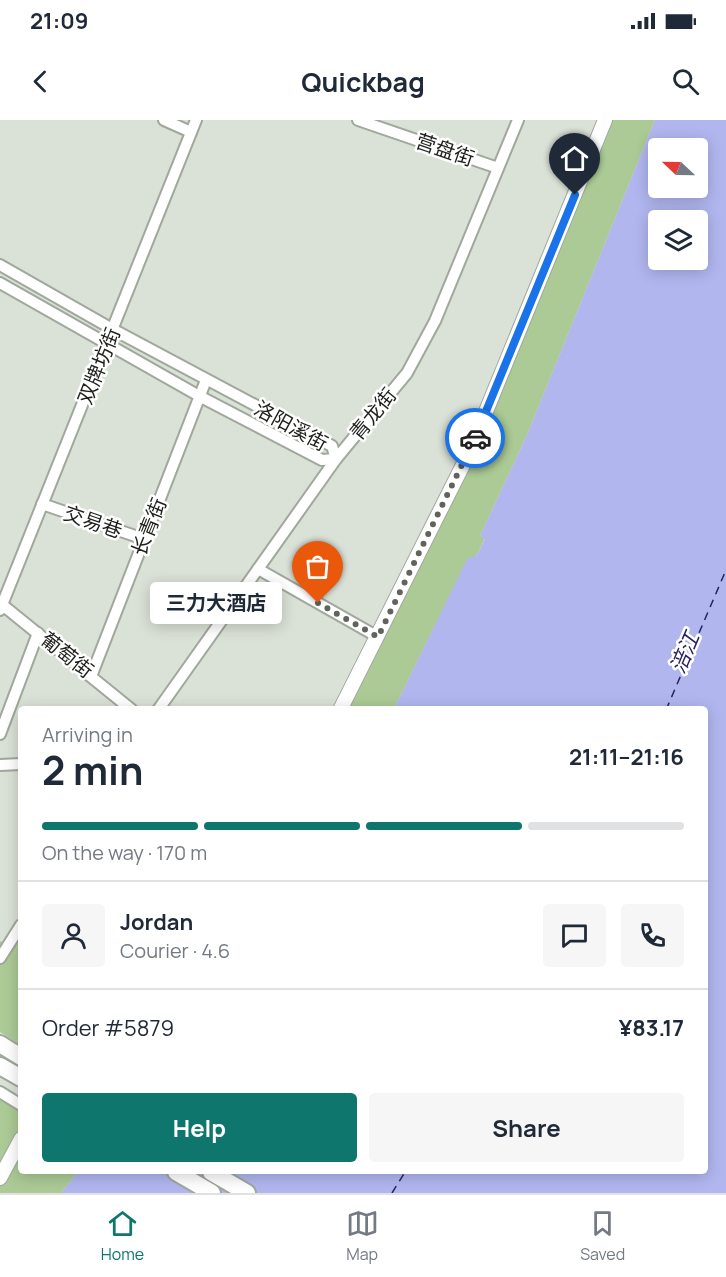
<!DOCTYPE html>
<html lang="en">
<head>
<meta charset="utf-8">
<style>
  :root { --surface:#fff; --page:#f6f6f7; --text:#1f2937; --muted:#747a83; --line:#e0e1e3; --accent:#0f766e }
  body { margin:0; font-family:Manrope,"Noto Sans SC",sans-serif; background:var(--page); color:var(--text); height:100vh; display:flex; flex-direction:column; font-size:22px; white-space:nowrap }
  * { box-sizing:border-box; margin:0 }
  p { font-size:20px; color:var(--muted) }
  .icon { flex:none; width:33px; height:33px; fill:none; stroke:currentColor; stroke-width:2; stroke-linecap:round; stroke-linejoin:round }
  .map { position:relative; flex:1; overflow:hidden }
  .sheet { position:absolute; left:18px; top:586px; width:690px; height:468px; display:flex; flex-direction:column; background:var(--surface); border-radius:6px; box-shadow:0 3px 15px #0003 }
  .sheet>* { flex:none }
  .needle { width:39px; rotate:292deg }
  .fabs { position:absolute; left:648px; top:18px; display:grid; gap:12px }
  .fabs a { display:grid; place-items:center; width:60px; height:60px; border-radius:6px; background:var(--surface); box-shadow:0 3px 15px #0003; font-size:30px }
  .pin { position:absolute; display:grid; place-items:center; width:51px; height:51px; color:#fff; margin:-62px -26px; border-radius:50% 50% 50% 0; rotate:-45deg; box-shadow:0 0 6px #0007 }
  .pin .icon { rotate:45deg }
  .courier { position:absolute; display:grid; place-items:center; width:60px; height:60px; margin:-30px; border:4px solid #1a73e8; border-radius:50%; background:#fff; color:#222; box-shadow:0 2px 8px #0007 }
  .bubble { position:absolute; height:42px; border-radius:6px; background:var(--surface); box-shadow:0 3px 15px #0003; font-size:20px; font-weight:700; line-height:42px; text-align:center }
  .overview em { font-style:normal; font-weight:700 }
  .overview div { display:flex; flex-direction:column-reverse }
  .overview { display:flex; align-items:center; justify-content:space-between; height:102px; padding:0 24px }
  h1 { font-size:39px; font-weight:700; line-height:45px }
  .bar { display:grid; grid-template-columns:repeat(4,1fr); gap:9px 6px; align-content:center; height:72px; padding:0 24px }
  .bar i { height:8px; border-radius:4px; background:var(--line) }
  .bar .active { background:var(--accent) }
  .bar p { grid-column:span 4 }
  .line { display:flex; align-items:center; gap:15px; padding:0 24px; border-top:2px solid var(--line) }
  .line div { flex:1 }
  .round { display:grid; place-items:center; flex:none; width:63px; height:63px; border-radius:6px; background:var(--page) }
  .cta { display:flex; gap:12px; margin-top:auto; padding:12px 24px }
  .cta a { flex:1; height:69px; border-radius:6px; background:var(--accent); color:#fff; font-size:24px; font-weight:700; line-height:69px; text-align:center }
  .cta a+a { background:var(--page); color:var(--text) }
  .status { display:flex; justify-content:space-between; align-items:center; height:42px; padding:0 30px; background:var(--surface); direction:ltr }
  .status svg { height:16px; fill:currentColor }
  header { display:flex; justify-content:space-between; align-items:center; height:78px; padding:0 24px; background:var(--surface); font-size:27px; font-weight:700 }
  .tabs { display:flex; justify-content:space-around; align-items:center; height:84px; border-top:2px solid var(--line); background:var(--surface); font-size:16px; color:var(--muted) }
  .tabs a { display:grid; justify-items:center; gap:3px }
  .tabs .active { color:var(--accent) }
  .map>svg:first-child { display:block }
  .green { fill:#abca95 }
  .water { fill:#b1b6ef; fill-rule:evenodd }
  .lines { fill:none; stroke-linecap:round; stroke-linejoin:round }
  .ferry { stroke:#272363; stroke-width:1.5; stroke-dasharray:8 6; stroke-linecap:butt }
  .minor-casing { stroke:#a0a79c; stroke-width:14 }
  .major-casing { stroke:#a0a79c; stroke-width:16 }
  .highway-casing { stroke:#a0a79c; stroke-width:20 }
  .minor { stroke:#fff; stroke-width:10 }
  .major { stroke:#fff; stroke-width:14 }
  .highway { stroke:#fff; stroke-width:16 }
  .done { stroke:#60645d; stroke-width:6; stroke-dasharray:0 10.8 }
  .route { stroke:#1a73e8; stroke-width:8 }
  .labels { text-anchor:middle; stroke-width:5; stroke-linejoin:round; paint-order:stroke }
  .street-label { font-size:20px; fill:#1e201c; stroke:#fff }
  .water-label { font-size:21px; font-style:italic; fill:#272363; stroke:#fff }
</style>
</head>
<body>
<div class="status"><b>21:09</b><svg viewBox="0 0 49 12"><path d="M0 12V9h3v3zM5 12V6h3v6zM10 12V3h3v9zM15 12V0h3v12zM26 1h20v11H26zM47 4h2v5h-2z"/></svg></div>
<header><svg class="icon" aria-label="back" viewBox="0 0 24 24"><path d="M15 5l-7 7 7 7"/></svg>Quickbag<svg class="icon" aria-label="search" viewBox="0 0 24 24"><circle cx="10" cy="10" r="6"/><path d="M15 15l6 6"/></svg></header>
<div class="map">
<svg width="726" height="1073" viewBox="0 0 726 1073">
  <rect width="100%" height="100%" fill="#dae1d6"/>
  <!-- green -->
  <g class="green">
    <polygon points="605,0 655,0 527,315 480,416 485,418 477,435 467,440 394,589 340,590 442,388"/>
    <polygon points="21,805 21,925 0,912 0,821 8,825"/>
    <polygon points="0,972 21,985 21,1052 78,1052 61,1073 0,1073"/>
  </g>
  <!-- water -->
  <path class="water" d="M655 0H726V1073H61L78 1052H705V590L394 589 467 439 477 435 485 419 480 416 527 315ZM658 28H698V68H658ZM658 100H698V140H658Z"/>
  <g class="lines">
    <!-- ferry -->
    <g class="ferry">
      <polyline points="666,590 726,450"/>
      <polyline points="392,1073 405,1052"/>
    </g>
    <defs>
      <g id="minor">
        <polyline points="164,0 191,12"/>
        <polyline points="358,0 498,48"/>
        <polyline points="0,145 114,210 332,326 336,339 322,340 201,277 0,163"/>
        <polyline points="42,384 144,419"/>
        <polyline points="258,449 378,517"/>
        <polyline points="0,483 132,590"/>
        <polyline points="0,490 196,0"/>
        <polyline points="92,554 206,260"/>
        <polyline points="158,590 336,339 407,253 435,201 518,0"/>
        <polyline points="0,614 38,513"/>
        <polyline points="0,645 21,644"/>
        <polyline points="0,838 21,805"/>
        <polyline points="0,972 21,985"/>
      </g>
      <g id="major">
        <polyline points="340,590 469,333 605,0"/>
        <polyline points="0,1058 21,1019"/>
      </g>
      <g id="highway">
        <polyline points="0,924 21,937"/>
        <polyline points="0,946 21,958"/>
        <polyline points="176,1052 212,1073"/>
        <polyline points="211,1052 247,1073"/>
      </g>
    </defs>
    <!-- minor casing -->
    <use href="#minor" class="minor-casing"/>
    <!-- major casing -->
    <use href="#major" class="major-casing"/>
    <!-- highway casing -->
    <use href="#highway" class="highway-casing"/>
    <!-- minor -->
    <use href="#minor" class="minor"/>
    <!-- major -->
    <use href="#major" class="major"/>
    <!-- highway -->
    <use href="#highway" class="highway"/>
  </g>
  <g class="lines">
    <!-- done -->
    <polyline class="done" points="318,483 378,517 475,318"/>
    <!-- route -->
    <polyline class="route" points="475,318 575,75"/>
  </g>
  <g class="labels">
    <!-- street labels -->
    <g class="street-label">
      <text transform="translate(445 30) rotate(19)" y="7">营盘街</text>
      <text transform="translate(99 246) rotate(-68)" y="7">双牌坊街</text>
      <text transform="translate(373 294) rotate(-51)" y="7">青龙街</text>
      <text transform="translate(291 306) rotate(29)" y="7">洛阳溪街</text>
      <text transform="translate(93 402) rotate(19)" y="7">交易巷</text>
      <text transform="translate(149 407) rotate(-68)" y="7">长青街</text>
      <text transform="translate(67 535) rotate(38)" y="7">葡萄街</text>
    </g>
    <!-- water labels -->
    <g class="water-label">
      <text transform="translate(685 533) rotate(-67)" y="7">涪江</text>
    </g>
  </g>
</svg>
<div class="fabs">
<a><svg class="needle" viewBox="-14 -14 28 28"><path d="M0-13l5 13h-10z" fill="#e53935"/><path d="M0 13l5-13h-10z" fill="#747a83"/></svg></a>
<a><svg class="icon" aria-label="layers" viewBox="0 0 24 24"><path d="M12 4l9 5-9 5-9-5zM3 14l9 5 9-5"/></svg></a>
</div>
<div class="pin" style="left:318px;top:483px;background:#ea580c"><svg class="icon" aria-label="bag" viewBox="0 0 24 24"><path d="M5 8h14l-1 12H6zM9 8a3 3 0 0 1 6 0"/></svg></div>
<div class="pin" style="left:575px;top:75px;background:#1f2937"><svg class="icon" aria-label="home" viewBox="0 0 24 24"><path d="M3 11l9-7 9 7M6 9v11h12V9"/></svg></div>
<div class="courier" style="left:475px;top:318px"><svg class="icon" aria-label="car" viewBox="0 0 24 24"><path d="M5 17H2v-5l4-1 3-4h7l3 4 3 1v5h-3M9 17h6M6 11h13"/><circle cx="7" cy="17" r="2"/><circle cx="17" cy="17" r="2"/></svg></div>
<div class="bubble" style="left:150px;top:462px;width:132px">三力大酒店</div>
<section class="sheet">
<div class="overview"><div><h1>2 min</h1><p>Arriving in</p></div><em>21:11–21:16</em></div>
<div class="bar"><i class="active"></i><i class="active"></i><i class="active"></i><i></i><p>On the way · 170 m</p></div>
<div class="line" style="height:108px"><a class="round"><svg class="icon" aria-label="person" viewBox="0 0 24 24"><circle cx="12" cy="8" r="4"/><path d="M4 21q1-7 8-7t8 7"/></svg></a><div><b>Jordan</b><p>Courier · 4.6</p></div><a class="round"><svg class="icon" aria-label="chat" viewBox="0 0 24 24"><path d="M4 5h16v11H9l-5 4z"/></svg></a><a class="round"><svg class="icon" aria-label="phone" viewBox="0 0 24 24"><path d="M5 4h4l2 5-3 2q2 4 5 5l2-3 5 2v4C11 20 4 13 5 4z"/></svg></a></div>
<div class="line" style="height:78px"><div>Order #5879</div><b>¥83.17</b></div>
<div class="cta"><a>Help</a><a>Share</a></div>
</section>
</div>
<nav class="tabs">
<a class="active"><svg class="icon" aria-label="home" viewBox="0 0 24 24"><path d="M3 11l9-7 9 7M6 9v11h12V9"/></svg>Home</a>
<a><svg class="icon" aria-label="map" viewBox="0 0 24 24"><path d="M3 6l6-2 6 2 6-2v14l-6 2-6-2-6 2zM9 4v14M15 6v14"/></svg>Map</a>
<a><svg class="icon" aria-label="saved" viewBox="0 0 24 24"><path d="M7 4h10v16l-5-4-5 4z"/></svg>Saved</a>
</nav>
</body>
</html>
